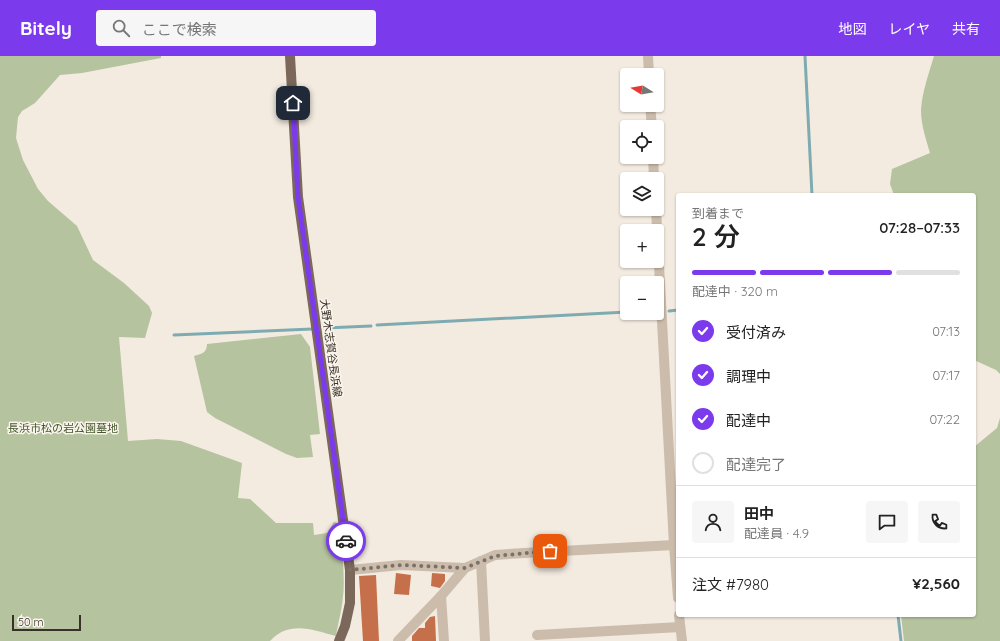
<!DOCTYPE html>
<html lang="ja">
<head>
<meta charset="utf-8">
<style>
  :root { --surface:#fff; --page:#f6f6f6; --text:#222; --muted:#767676; --line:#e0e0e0; --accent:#7c3aed }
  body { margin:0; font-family:Quicksand,"Noto Sans JP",sans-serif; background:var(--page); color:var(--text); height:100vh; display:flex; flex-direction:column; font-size:15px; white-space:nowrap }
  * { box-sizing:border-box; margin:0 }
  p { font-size:13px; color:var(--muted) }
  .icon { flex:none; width:22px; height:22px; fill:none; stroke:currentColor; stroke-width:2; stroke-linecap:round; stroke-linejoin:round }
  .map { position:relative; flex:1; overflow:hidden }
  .panel { position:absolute; left:676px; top:137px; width:300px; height:424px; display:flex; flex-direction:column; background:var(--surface); border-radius:4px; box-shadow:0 1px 3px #0004 }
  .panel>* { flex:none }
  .needle { width:26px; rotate:281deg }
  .buttons { position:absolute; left:620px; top:12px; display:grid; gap:8px }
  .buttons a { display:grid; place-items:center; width:44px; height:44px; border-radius:4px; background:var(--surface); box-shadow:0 1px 3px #0004; font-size:20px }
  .scale { position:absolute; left:12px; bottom:10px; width:69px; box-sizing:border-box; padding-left:4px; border:2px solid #3a302a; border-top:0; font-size:11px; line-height:14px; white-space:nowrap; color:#3a302a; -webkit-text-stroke:3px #faf5ec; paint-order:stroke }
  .pin { position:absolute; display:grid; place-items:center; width:34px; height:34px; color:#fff; margin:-17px; border-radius:8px; box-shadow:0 2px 6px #0006 }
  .courier { position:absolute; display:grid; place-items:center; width:40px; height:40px; margin:-20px; border:3px solid #7c3aed; border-radius:50%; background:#fff; color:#222; box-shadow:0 1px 5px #0007 }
  .summary em { font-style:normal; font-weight:600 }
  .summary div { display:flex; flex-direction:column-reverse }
  .summary { display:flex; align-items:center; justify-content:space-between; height:68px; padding:0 16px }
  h1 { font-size:26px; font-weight:600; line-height:30px }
  .bar { display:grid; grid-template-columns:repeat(4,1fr); gap:6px 4px; align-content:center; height:48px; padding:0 16px }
  .bar i { height:5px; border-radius:3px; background:var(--line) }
  .bar .current { background:var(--accent) }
  .bar p { grid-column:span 4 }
  .line { display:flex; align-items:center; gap:10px; padding:0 16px; border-top:1px solid var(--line) }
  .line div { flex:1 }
  .round { display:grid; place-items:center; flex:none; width:42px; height:42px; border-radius:4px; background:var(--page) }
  ol { padding:0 16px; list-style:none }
  li { display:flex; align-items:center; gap:12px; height:44px }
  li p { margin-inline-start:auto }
  li .icon { padding:4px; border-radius:50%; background:var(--accent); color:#fff; stroke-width:4 }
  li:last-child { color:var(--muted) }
  li i { width:22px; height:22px; border:2px solid var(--line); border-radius:50% }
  header { display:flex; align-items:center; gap:24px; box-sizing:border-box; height:56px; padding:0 20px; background:var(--accent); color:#fff }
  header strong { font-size:19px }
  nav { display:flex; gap:22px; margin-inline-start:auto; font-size:14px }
  .search { width:280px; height:36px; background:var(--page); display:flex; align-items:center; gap:10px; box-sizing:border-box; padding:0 14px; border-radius:4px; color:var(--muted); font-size:15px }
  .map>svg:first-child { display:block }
  .green { fill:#b5c39f }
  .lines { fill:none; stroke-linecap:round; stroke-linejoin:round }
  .stream { stroke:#7eabb1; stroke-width:3 }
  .building { fill:#c6704b }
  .minor { stroke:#ccbcab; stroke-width:10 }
  .major { stroke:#7b685b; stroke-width:10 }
  .done { stroke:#7b716a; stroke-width:4; stroke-dasharray:0 7.2 }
  .route { stroke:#7c3aed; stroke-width:5 }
  .labels { text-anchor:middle; stroke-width:3; stroke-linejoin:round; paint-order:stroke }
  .street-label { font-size:11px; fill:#3a302a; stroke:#faf5ec }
  .park-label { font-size:11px; fill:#46582e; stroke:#faf5ec }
</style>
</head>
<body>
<header>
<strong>Bitely</strong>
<div class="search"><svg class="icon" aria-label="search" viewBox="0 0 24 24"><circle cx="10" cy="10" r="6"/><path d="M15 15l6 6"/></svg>ここで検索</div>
<nav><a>地図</a><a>レイヤ</a><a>共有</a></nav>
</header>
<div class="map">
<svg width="1000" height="585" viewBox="0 0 1000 585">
  <rect width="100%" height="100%" fill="#f3ebe0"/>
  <!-- green -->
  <g class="green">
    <path d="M0 0H161V2L82 17 60 19 35 47 22 55 18 61 16 82 23 104 38 133 48 145 77 170 93 204 124 227 149 250 152 257 145 282 119 281 128 385 157 383 181 385 242 407 238 442 250 443 276 467H313L314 479 327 477 334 466 337 467C343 474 345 529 343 540 342 554 338 567 336 580 313 574 289 564 270 585H0Z"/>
    <path d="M934 0H1000V318L996 314 974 304V139H894L890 128 892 113 930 97C926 83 921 69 921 54 922 36 929 17 934 0Z"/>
    <path d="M301 278 310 291 320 378 310 379 313 401 297 402 286 398 215 362 207 356 194 300C201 298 207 297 207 288Z"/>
    <polygon points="1000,362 1000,585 904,585 901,559 974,559 974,391 997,372"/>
  </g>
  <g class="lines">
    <!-- stream -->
    <g class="stream">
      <polyline points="805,0 812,139"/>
      <polyline points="669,255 678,254"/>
      <polyline points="377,269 627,256"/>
      <polyline points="325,272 371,270"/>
      <polyline points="174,279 312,273"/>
      <polyline points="898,559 901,585"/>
    </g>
  </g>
  <!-- building -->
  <g class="building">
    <polygon points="396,517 411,519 409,539 394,538"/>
    <polygon points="432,517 445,518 445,525 440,532 431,530"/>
    <polygon points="376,519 379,585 363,585 359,520"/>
    <polygon points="435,560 436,585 412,585 412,580 419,572 425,572 425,567 430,561"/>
  </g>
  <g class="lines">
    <!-- minor -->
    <g class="minor">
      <polyline points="648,0 649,19"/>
      <polyline points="650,49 652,71"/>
      <polyline points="653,101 654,123"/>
      <polyline points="656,153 674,489 678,542"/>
      <polyline points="481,505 485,585"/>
      <polyline points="350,514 401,509 465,512"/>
      <polyline points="441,540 444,585"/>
      <polyline points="679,559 682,585"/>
      <polyline points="537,579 680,571"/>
      <polyline points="398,585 441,540 465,512 495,499 524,497 674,489"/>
    </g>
    <!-- major -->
    <polyline class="major" points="290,0 298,141 350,514 350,547 345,570 339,585"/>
  </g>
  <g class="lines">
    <!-- done -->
    <polyline class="done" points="346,485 350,514 401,509 465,512 495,500 550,495"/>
    <!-- route -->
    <polyline class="route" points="293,47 298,141 346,485"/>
  </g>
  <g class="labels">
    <!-- street labels -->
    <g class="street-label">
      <text transform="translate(331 292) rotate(82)" y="4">大野木志賀谷長浜線</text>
    </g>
    <!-- park labels -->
    <g class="park-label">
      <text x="63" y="376">長浜市松の岩公園墓地</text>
    </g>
  </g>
</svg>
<div class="buttons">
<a><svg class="needle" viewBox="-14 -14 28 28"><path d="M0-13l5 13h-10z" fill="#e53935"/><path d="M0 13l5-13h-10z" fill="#767676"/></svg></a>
<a><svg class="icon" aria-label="locate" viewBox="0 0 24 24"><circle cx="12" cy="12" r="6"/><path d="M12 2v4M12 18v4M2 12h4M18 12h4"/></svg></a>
<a><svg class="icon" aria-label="layers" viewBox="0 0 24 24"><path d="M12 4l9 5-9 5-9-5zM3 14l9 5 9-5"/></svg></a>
<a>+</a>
<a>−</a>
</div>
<div class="scale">50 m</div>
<div class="pin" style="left:550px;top:495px;background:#ea580c"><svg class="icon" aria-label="bag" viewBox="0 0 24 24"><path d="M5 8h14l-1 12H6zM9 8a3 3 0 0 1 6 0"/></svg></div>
<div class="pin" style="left:293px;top:47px;background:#1f2937"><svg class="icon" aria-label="home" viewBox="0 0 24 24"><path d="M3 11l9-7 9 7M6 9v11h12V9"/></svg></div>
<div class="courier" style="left:346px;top:485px"><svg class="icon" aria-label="car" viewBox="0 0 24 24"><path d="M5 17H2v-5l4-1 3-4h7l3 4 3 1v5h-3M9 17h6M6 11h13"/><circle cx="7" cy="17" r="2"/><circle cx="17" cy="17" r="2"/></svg></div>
<section class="panel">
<div class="summary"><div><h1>2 分</h1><p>到着まで</p></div><em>07:28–07:33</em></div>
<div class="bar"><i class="current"></i><i class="current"></i><i class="current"></i><i></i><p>配達中 · 320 m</p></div>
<ol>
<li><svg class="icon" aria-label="check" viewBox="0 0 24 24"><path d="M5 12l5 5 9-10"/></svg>受付済み<p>07:13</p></li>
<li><svg class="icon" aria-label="check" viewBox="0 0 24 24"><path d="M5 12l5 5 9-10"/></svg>調理中<p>07:17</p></li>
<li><svg class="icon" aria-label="check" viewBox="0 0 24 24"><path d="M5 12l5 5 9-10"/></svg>配達中<p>07:22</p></li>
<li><i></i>配達完了</li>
</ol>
<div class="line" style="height:72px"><a class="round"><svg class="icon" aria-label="person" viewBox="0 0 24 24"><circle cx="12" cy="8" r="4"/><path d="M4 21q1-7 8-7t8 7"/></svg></a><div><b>田中</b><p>配達員 · 4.9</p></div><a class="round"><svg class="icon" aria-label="chat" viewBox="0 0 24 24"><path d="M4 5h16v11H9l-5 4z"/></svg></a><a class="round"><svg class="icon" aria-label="phone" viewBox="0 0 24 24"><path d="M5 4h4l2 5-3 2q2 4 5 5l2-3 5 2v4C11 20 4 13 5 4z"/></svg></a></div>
<div class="line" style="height:52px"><div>注文 #7980</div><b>¥2,560</b></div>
</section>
</div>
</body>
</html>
